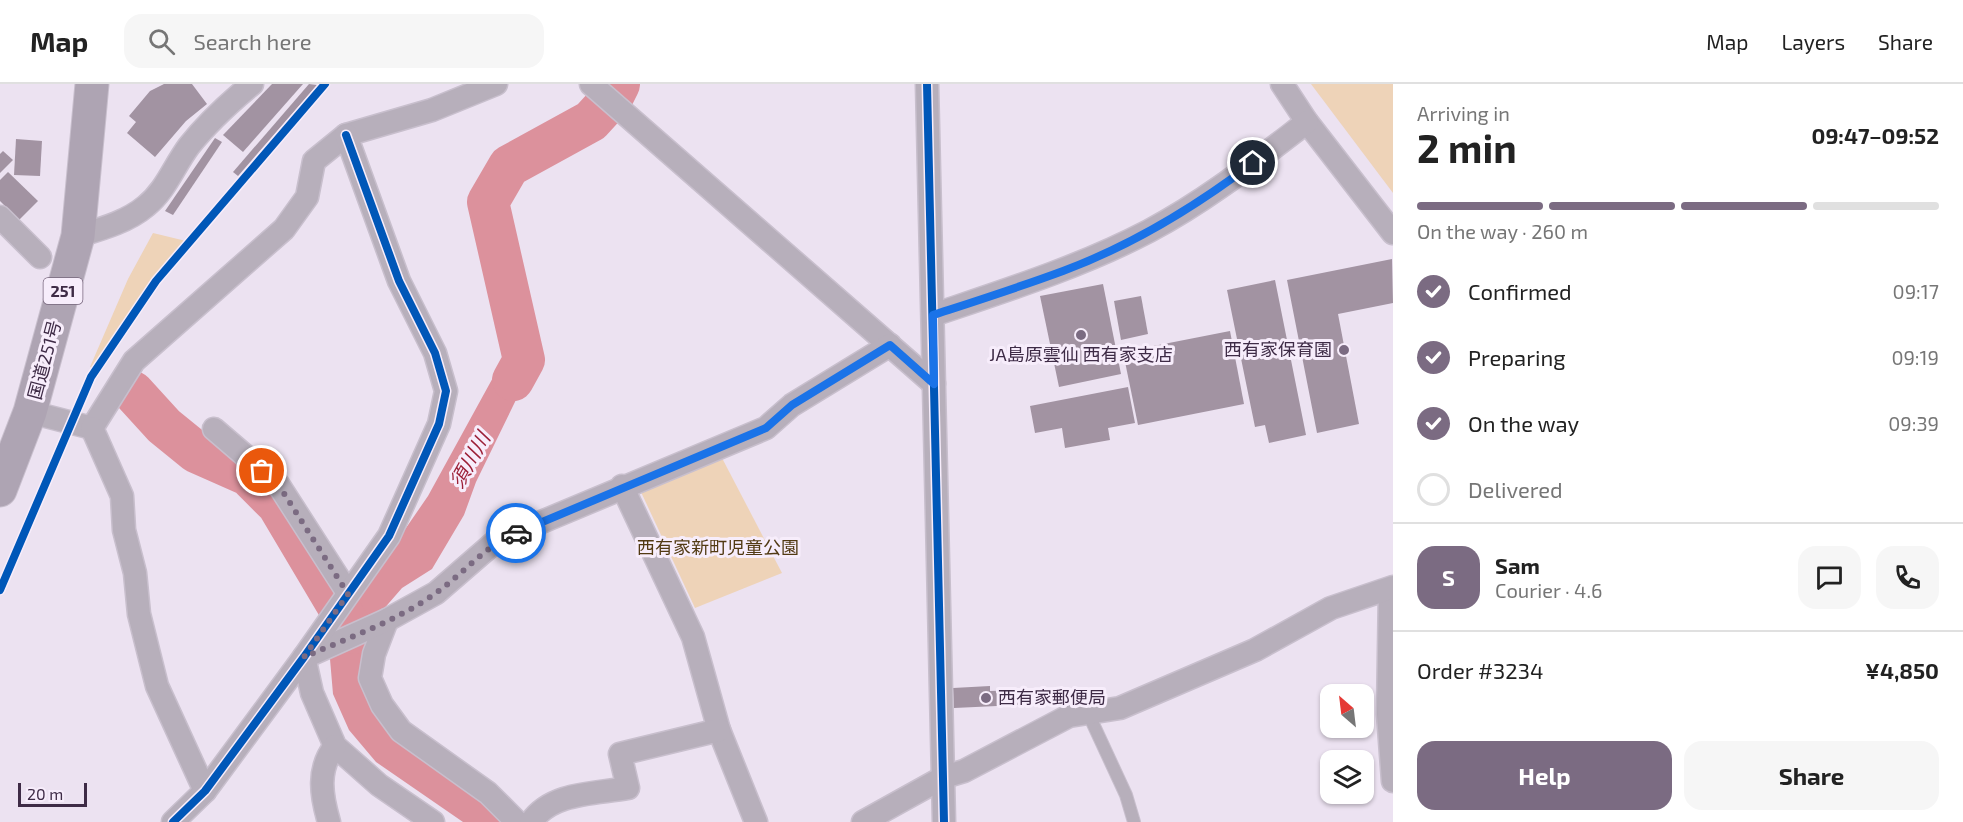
<!DOCTYPE html>
<html lang="en">
<head>
<meta charset="utf-8">
<style>
  :root { --surface:#fff; --page:#f6f6f6; --text:#222; --muted:#767676; --line:#e0e0e0; --accent:#7b6b82 }
  body { margin:0; font-family:"Exo 2","Noto Sans JP",sans-serif; background:var(--page); color:var(--text); height:100vh; display:flex; flex-direction:column; font-size:22px; white-space:nowrap }
  * { box-sizing:border-box; margin:0 }
  p { font-size:20px; color:var(--muted) }
  .icon { flex:none; width:33px; height:33px; fill:none; stroke:currentColor; stroke-width:2; stroke-linecap:round; stroke-linejoin:round }
  .map { position:relative; flex:1; overflow:hidden }
  .drawer { display:flex; flex-direction:column; background:var(--surface); width:570px }
  .drawer>* { flex:none }
  .needle { width:39px; rotate:332deg }
  .controls { position:absolute; left:1320px; top:600px; display:grid; gap:12px }
  .controls a { display:grid; place-items:center; width:54px; height:54px; border-radius:12px; background:var(--surface); box-shadow:0 2px 4px #0004; font-size:30px }
  .scale { position:absolute; left:18px; bottom:15px; width:69px; box-sizing:border-box; padding-left:6px; border:3px solid #3e2b46; border-top:0; font-size:16px; line-height:21px; white-space:nowrap; color:#3e2b46; -webkit-text-stroke:4px #f7edfb; paint-order:stroke }
  .pin { position:absolute; display:grid; place-items:center; width:51px; height:51px; color:#fff; margin:-26px; border:3px solid #fff; border-radius:50%; box-shadow:0 2px 6px #0007 }
  .courier { position:absolute; display:grid; place-items:center; width:60px; height:60px; margin:-30px; border:4px solid #1a73e8; border-radius:50%; background:#fff; color:#222; box-shadow:0 2px 8px #0007 }
  .overview em { font-style:normal; font-weight:700 }
  .overview div { display:flex; flex-direction:column-reverse }
  .overview { display:flex; align-items:center; justify-content:space-between; height:102px; padding:0 24px }
  h1 { font-size:39px; font-weight:700; line-height:45px }
  .bar { display:grid; grid-template-columns:repeat(4,1fr); gap:9px 6px; align-content:center; height:72px; padding:0 24px }
  .bar i { height:8px; border-radius:4px; background:var(--line) }
  .bar .active { background:var(--accent) }
  .bar p { grid-column:span 4 }
  .line { display:flex; align-items:center; gap:15px; padding:0 24px; border-top:2px solid var(--line) }
  .line div { flex:1 }
  .round { display:grid; place-items:center; flex:none; width:63px; height:63px; border-radius:18px; background:var(--page) }
  ol { padding:0 24px; list-style:none }
  li { display:flex; align-items:center; gap:18px; height:66px }
  li p { margin-inline-start:auto }
  li .icon { padding:6px; border-radius:50%; background:var(--accent); color:#fff; stroke-width:4 }
  li:last-child { color:var(--muted) }
  li i { width:33px; height:33px; border:3px solid var(--line); border-radius:50% }
  .primary-button { display:flex; gap:12px; margin-top:auto; padding:12px 24px }
  .primary-button a { flex:1; height:69px; border-radius:18px; background:var(--accent); color:#fff; font-size:24px; font-weight:700; line-height:69px; text-align:center }
  .primary-button a+a { background:var(--page); color:var(--text) }
  header { display:flex; align-items:center; gap:36px; box-sizing:border-box; height:84px; padding:0 30px; background:var(--surface); border-bottom:2px solid var(--line) }
  header strong { font-size:28px }
  nav { display:flex; gap:33px; margin-inline-start:auto; font-size:21px }
  .search { width:420px; height:54px; background:var(--page); display:flex; align-items:center; gap:15px; box-sizing:border-box; padding:0 21px; border-radius:18px; color:var(--muted); font-size:22px }
  main { display:flex; flex:1; min-height:0 }
  .map>svg:first-child { display:block }
  .green { fill:#eed3b8 }
  .water { fill:#dc919c }
  .lines { fill:none; stroke-linecap:round; stroke-linejoin:round }
  .river { stroke:#dc919c; stroke-width:42 }
  .building { fill:#a293a2 }
  .service-casing { stroke:#c8bfcd; stroke-width:14 }
  .minor-casing { stroke:#c8bfcd; stroke-width:25 }
  .trunk-casing { stroke:#c8bfcd; stroke-width:35 }
  .service { stroke:#b7afbb; stroke-width:12 }
  .minor { stroke:#b7afbb; stroke-width:22 }
  .trunk { stroke:#aea4b3; stroke-width:33 }
  .cycleway-casing { stroke:#f7edfb; stroke-width:11 }
  .cycleway { stroke:#0057b8; stroke-width:8 }
  .done { stroke:#7b6b82; stroke-width:6; stroke-dasharray:0 10.8 }
  .route { stroke:#1a73e8; stroke-width:8 }
  .poi-dot { fill:#7b6b82; stroke:#f7edfb; stroke-width:2 }
  .labels { text-anchor:middle; stroke-width:6; stroke-linejoin:round; paint-order:stroke }
  .shield { fill:#f7edfb; stroke:#76657c; stroke-width:1.5 }
  .shield-label { font-size:16px; font-weight:bold; fill:#3e2b46 }
  .poi-label { font-size:18px; fill:#3e2b46; stroke:#f7edfb; text-anchor:end }
  .street-label { font-size:18px; fill:#3e2b46; stroke:#f7edfb }
  .park-label { font-size:18px; fill:#523a13; stroke:#f7edfb }
  .water-label { font-size:20px; font-style:italic; fill:#9c2038; stroke:#f7edfb }
</style>
</head>
<body>
<header>
<strong>Map</strong>
<div class="search"><svg class="icon" aria-label="search" viewBox="0 0 24 24"><circle cx="10" cy="10" r="6"/><path d="M15 15l6 6"/></svg>Search here</div>
<nav><a>Map</a><a>Layers</a><a>Share</a></nav>
</header>
<main>
<div class="map">
<svg width="1393" height="738" viewBox="0 0 1393 738">
  <rect width="100%" height="100%" fill="#ece2f1"/>
  <!-- green -->
  <g class="green">
    <polygon points="1311,0 1393,0 1393,109"/>
    <polygon points="153,149 186,157 147,204 93,284 90,283 128,195"/>
    <polygon points="722,374 782,489 695,524 641,408"/>
  </g>
  <!-- water -->
  <polygon class="water" points="523,230 532,283 476,398 464,431 432,485 402,504 382,527 363,595 507,738 463,738 376,678 349,646 333,610 330,575 335,547 428,412 501,279"/>
  <g class="lines">
    <!-- river -->
    <g class="river">
      <polyline points="513,296 524,276 488,118 509,82 591,37 612,14 619,0"/>
      <polyline points="133,308 164,342 196,368 248,391 278,421 354,549"/>
    </g>
  </g>
  <!-- building -->
  <g class="building">
    <polygon points="164,0 192,0 207,20 186,37 155,73 127,49 136,38 129,32 150,7"/>
    <polygon points="272,0 303,0 243,68 223,51"/>
    <polygon points="309,0 317,1 238,92 233,88"/>
    <polygon points="215,54 222,58 173,131 165,127"/>
    <polygon points="16,55 42,57 40,92 14,91"/>
    <polygon points="3,67 13,76 0,89 0,70"/>
    <polygon points="8,88 38,117 19,136 0,117 0,96"/>
    <polygon points="1392,175 1393,219 1338,230 1359,340 1317,349 1287,196"/>
    <polygon points="1275,196 1306,351 1269,359 1265,341 1255,343 1227,206"/>
    <polygon points="1103,200 1121,290 1059,303 1040,212"/>
    <polygon points="1141,212 1148,250 1121,256 1114,217"/>
    <polygon points="1230,247 1244,320 1138,341 1123,268"/>
    <polygon points="1128,303 1135,339 1108,344 1110,356 1065,364 1062,344 1035,349 1030,322"/>
    <polygon points="990,602 990,607 1017,606 1018,621 954,624 953,604"/>
  </g>
  <g class="lines">
    <defs>
      <polyline id="service" points="1088,629 1126,711 1134,738"/>
      <g id="minor">
        <polyline points="591,0 934,300"/>
        <polyline points="927,0 944,738"/>
        <polyline points="1282,0 1307,38 1393,149"/>
        <polyline points="0,133 40,173"/>
        <path d="M78 152C101 145 127 138 146 122 166 106 174 82 189 62 208 38 229 19 252 0"/>
        <path d="M933 231C1007 206 1080 183 1149 147 1206 117 1256 77 1307 38"/>
        <polyline points="30,328 92,344"/>
        <polyline points="92,344 134,277 284,145 307,113 314,77 346,51 432,26 496,0"/>
        <polyline points="92,344 122,412 124,446 135,489 139,530 157,602 205,707"/>
        <polyline points="214,345 278,400 348,509"/>
        <polyline points="622,402 693,553 719,646 756,738"/>
        <polyline points="1390,506 1388,630 1393,697"/>
        <polyline points="387,536 374,570 370,594 382,621 401,647 488,709 517,738"/>
        <polyline points="304,573 312,609 335,662 379,701 433,738"/>
        <polyline points="305,573 387,536 436,509 496,457 766,344 792,321 890,261"/>
        <polyline points="173,738 205,707 304,573 389,452 439,340 446,307 435,269 399,197 346,51"/>
        <path d="M329 738C321 711 317 685 335 662"/>
        <path d="M531 738C552 708 594 710 628 704L620 670 719 646"/>
        <polyline points="863,738 944,693 964,687 1069,632 1120,624 1255,566 1331,524 1393,503"/>
      </g>
      <polyline id="trunk" points="0,406 30,328 78,152 92,0"/>
    </defs>
    <!-- service casing -->
    <use href="#service" class="service-casing"/>
    <!-- minor casing -->
    <use href="#minor" class="minor-casing"/>
    <!-- trunk casing -->
    <use href="#trunk" class="trunk-casing"/>
    <!-- service -->
    <use href="#service" class="service"/>
    <!-- minor -->
    <use href="#minor" class="minor"/>
    <!-- trunk -->
    <use href="#trunk" class="trunk"/>
    <defs>
      <g id="cycleway">
        <polyline points="927,0 944,738"/>
        <polyline points="0,506 91,293 156,197 325,0"/>
        <polyline points="173,738 205,707 304,573 389,452 439,340 446,307 435,269 399,197 346,51"/>
      </g>
    </defs>
    <!-- cycleway casing -->
    <use href="#cycleway" class="cycleway-casing"/>
    <!-- cycleway -->
    <use href="#cycleway" class="cycleway"/>
  </g>
  <g class="lines">
    <!-- done -->
    <path class="done" d="M262 387 278 400 348 510 304 573C348 554 397 537 436 509 464 489 484 463 516 449"/>
    <!-- route -->
    <path class="route" d="M516 449 766 344 792 321 890 261 934 300 933 231C976 217 1020 203 1063 187 1130 162 1195 123 1253 79"/>
  </g>
  <!-- markers -->
  <g class="poi-dot">
    <circle cx="1081" cy="251" r="6"/>
    <circle cx="1344" cy="266" r="6"/>
    <circle cx="986" cy="614" r="6"/>
  </g>
  <g class="labels">
    <!-- shield labels -->
    <rect class="shield" x="43.5" y="194" width="39" height="26" rx="4.5"/>
    <g class="shield-label">
      <text x="63" y="213">251</text>
    </g>
    <!-- poi labels -->
    <g class="poi-label">
      <text x="1332" y="272">西有家保育園</text>
      <text x="1081" y="277" text-anchor="middle">JA島原雲仙 西有家支店</text>
      <text x="998" y="620" text-anchor="start">西有家郵便局</text>
    </g>
    <!-- street labels -->
    <g class="street-label">
      <text transform="translate(45 276) rotate(-75)" y="6">国道251号</text>
    </g>
    <!-- park labels -->
    <g class="park-label">
      <text x="718" y="470">西有家新町児童公園</text>
    </g>
    <!-- water labels -->
    <g class="water-label">
      <text transform="translate(470 376) rotate(-61)" y="7">須川川</text>
    </g>
  </g>
</svg>
<div class="controls">
<a><svg class="needle" viewBox="-14 -14 28 28"><path d="M0-13l5 13h-10z" fill="#e53935"/><path d="M0 13l5-13h-10z" fill="#767676"/></svg></a>
<a><svg class="icon" aria-label="layers" viewBox="0 0 24 24"><path d="M12 4l9 5-9 5-9-5zM3 14l9 5 9-5"/></svg></a>
</div>
<div class="scale">20 m</div>
<div class="pin" style="left:262px;top:387px;background:#ea580c"><svg class="icon" aria-label="bag" viewBox="0 0 24 24"><path d="M5 8h14l-1 12H6zM9 8a3 3 0 0 1 6 0"/></svg></div>
<div class="pin" style="left:1253px;top:79px;background:#1f2937"><svg class="icon" aria-label="home" viewBox="0 0 24 24"><path d="M3 11l9-7 9 7M6 9v11h12V9"/></svg></div>
<div class="courier" style="left:516px;top:449px"><svg class="icon" aria-label="car" viewBox="0 0 24 24"><path d="M5 17H2v-5l4-1 3-4h7l3 4 3 1v5h-3M9 17h6M6 11h13"/><circle cx="7" cy="17" r="2"/><circle cx="17" cy="17" r="2"/></svg></div>
</div>
<section class="drawer">
<div class="overview"><div><h1>2 min</h1><p>Arriving in</p></div><em>09:47–09:52</em></div>
<div class="bar"><i class="active"></i><i class="active"></i><i class="active"></i><i></i><p>On the way · 260 m</p></div>
<ol>
<li><svg class="icon" aria-label="check" viewBox="0 0 24 24"><path d="M5 12l5 5 9-10"/></svg>Confirmed<p>09:17</p></li>
<li><svg class="icon" aria-label="check" viewBox="0 0 24 24"><path d="M5 12l5 5 9-10"/></svg>Preparing<p>09:19</p></li>
<li><svg class="icon" aria-label="check" viewBox="0 0 24 24"><path d="M5 12l5 5 9-10"/></svg>On the way<p>09:39</p></li>
<li><i></i>Delivered</li>
</ol>
<div class="line" style="height:108px"><b class="round" style="background:var(--accent);color:#fff">S</b><div><b>Sam</b><p>Courier · 4.6</p></div><a class="round"><svg class="icon" aria-label="chat" viewBox="0 0 24 24"><path d="M4 5h16v11H9l-5 4z"/></svg></a><a class="round"><svg class="icon" aria-label="phone" viewBox="0 0 24 24"><path d="M5 4h4l2 5-3 2q2 4 5 5l2-3 5 2v4C11 20 4 13 5 4z"/></svg></a></div>
<div class="line" style="height:78px"><div>Order #3234</div><b>¥4,850</b></div>
<div class="primary-button"><a>Help</a><a>Share</a></div>
</section>
</main>
</body>
</html>
